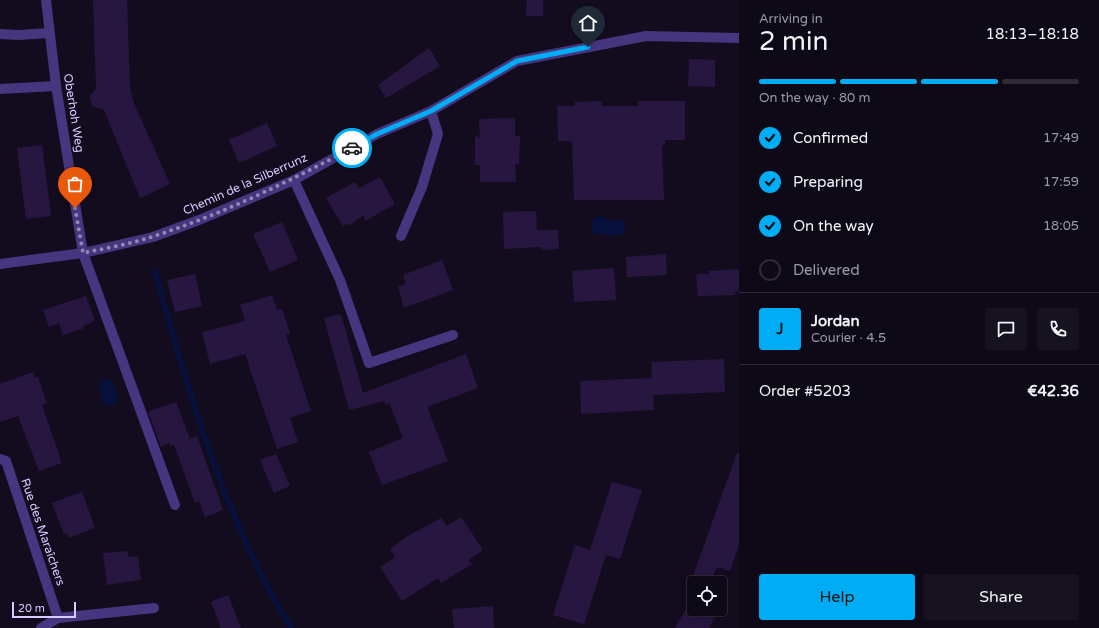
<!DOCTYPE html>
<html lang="en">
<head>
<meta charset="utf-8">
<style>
  :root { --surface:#0e0917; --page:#171220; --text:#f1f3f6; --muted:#9b9aa1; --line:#2e2a36; --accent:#00adf4 }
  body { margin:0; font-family:"Varela Round",sans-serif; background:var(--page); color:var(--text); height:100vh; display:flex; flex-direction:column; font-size:15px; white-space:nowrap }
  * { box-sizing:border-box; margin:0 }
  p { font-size:13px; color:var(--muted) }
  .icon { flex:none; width:22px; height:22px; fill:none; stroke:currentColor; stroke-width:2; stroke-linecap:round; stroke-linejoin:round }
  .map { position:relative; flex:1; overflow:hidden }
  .sheet { display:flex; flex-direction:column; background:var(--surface); width:360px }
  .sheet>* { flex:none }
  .fabs { position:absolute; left:687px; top:576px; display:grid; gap:8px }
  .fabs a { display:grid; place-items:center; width:40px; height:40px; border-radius:4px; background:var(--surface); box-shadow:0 2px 10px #0003,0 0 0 1px var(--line); font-size:20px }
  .scale { position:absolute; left:12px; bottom:10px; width:64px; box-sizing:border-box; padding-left:4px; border:2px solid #dac9ff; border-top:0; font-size:11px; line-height:14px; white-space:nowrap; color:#dac9ff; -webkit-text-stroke:3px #130c1f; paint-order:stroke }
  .pin { position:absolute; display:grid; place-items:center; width:34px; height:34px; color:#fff; margin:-41px -17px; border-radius:50% 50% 50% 0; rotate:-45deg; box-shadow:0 0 4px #0007 }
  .pin .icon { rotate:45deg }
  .courier { position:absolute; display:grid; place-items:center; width:40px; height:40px; margin:-20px; border:3px solid #00adf4; border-radius:50%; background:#fff; color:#222; box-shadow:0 1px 5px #0007 }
  .overview em { font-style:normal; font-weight:600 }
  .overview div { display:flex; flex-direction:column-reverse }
  .overview { display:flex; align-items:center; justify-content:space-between; height:68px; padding:0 20px }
  h1 { font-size:26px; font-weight:600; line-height:30px }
  .bar { display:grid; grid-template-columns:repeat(4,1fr); gap:6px 4px; align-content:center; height:48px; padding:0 20px }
  .bar i { height:5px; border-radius:3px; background:var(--line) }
  .bar .on { background:var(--accent) }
  .bar p { grid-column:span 4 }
  .line { display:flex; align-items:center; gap:10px; padding:0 20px; border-top:1px solid var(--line) }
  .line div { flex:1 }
  .round { display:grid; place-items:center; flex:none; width:42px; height:42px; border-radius:4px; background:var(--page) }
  ol { padding:0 20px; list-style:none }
  li { display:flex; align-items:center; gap:12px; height:44px }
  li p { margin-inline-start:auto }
  li .icon { padding:4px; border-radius:50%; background:var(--accent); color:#111; stroke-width:4 }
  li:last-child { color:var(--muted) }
  li i { width:22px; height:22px; border:2px solid var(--line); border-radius:50% }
  .action { display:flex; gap:8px; margin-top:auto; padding:8px 20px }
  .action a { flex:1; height:46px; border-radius:4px; background:var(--accent); color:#111; font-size:16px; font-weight:600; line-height:46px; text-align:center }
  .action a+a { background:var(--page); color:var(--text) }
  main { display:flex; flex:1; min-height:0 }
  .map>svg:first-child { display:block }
  .water { fill:#08113c }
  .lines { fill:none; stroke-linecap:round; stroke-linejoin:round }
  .stream { stroke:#08113c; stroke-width:6 }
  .building { fill:#271740 }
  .service { stroke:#46357f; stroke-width:10 }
  .minor { stroke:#46357f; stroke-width:10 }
  .done { stroke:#9487b1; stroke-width:4; stroke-dasharray:0 7.2 }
  .route { stroke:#00adf4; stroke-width:5 }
  .labels { text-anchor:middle; stroke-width:3; stroke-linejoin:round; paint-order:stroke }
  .street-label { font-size:12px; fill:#dac9ff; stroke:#130c1f }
</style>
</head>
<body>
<main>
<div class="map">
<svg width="739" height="628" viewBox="0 0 739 628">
  <rect width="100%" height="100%" fill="#130c1f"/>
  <!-- water -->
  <g class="water">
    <polygon points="602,215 605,219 625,221 625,233 612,236 592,233 591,221"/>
    <polygon points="107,379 112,381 118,399 115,404 109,406 104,404 98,386 101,381"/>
  </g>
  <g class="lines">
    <!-- stream -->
    <path class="stream" d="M155 272C189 394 224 518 291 628"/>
  </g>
  <!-- building -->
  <g class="building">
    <polygon points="93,0 127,0 130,87 133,101 170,184 140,198 104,110 92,106 90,96 96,88"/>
    <polygon points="527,0 543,0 543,16 526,16"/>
    <polygon points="429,48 440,66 386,98 378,85"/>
    <polygon points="689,59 715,60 715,87 688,86"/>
    <polygon points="602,101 602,106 638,106 638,101 685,101 685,140 665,140 665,145 662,145 664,200 574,200 572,141 558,141 557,106 575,106 575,102"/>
    <polygon points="515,118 515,136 520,136 519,164 515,164 516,182 480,182 480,165 475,165 475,136 480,137 479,119"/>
    <polygon points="267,123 277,146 239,163 229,140"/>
    <polygon points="42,145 51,216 26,219 17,148"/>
    <polygon points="380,177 395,204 365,221 364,215 350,225 349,223 343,226 326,198 355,182 359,188"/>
    <polygon points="536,211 537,230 558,230 559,249 541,250 541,247 504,249 503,212"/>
    <polygon points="282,222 298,260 270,272 253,234"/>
    <polygon points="666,254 667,275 627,277 626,257"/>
    <polygon points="442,260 453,290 404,308 398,287 406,284 403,275"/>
    <polygon points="614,268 616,300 574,302 572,271"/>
    <polygon points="739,269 739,291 735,292 735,295 698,296 696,274 709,274 709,271"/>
    <polygon points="195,274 202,306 175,312 167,280"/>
    <polygon points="272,295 277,310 282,309 290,333 286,335 311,411 290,418 298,442 277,449 245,354 210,364 202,332 245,321 240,305"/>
    <polygon points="86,296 95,321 83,326 84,328 63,335 59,323 49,327 43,310"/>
    <polygon points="341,314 363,393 466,354 478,388 427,407 448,461 382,485 369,452 403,438 389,403 386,405 384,401 349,410 324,318"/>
    <polygon points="724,359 725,392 653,395 654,410 581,414 580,381 652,378 651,362"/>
    <polygon points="33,372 35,378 38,377 47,403 42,405 62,463 39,471 18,416 0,422 0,384"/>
    <polygon points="176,402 190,439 197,436 223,510 205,517 199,501 195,503 174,445 170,446 170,443 161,447 148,412"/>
    <polygon points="737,453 739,453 739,544 730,571 717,567 710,583 694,583 694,592 688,590"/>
    <polygon points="276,454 290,486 274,493 260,460"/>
    <polygon points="612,482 642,490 620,559 606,555 584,624 553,615 575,545 590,550"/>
    <polygon points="82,492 95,528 68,538 67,533 64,534 52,503"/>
    <polygon points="461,517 483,550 469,560 472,564 441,583 438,578 402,601 380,567 395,557 390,549 406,537 441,518 447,526"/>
    <polygon points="128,551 128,557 138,556 141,580 107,585 103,553"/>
    <polygon points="228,595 241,628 221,628 211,602"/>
    <polygon points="694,595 694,609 719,609 709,628 675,628"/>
    <polygon points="493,606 494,628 454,628 452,609"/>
  </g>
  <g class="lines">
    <!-- service -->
    <g class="service">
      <polyline points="0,34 19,35 49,33"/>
      <polyline points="0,89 56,86"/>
      <polyline points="294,180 340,280 369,363 453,335"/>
      <polyline points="401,236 422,187 438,134 431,111"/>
      <polyline points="83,253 175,505"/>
    </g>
    <!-- minor -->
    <g class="minor">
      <polyline points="46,0 56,86 83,253"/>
      <polyline points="0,264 83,253 153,237 199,220 294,180 377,134 431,111 517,61 646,36 739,38"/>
      <polyline points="0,459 6,461 58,618 154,608"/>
      <polyline points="41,628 58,618"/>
    </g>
  </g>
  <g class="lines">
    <!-- done -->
    <path class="done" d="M75 208 83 253C106 248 131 244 154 236 223 214 288 182 352 148"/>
    <!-- route -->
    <polyline class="route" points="352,148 377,134 431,111 517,61 588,47"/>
  </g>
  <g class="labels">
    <!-- street labels -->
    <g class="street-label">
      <text transform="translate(74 113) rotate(81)" y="4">Oberhoh Weg</text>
      <text transform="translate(245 184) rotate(-24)" y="4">Chemin de la Silberrunz</text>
      <text transform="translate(43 532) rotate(71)" y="4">Rue des Maraîchers</text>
    </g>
  </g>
</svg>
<div class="fabs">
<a><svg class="icon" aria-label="locate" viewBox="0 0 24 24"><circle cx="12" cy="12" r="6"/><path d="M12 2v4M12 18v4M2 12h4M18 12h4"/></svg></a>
</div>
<div class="scale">20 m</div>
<div class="pin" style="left:75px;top:208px;background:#ea580c"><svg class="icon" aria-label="bag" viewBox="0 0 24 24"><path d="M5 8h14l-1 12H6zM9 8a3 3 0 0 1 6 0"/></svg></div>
<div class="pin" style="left:588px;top:47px;background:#1f2937"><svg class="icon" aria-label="home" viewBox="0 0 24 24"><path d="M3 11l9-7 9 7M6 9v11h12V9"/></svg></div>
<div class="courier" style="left:352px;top:148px"><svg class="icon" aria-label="car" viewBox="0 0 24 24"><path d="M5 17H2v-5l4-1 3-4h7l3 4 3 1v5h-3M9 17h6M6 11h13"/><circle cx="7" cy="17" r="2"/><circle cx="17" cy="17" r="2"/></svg></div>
</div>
<section class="sheet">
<div class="overview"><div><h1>2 min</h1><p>Arriving in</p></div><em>18:13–18:18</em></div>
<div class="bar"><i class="on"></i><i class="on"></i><i class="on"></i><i></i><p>On the way · 80 m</p></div>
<ol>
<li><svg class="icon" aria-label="check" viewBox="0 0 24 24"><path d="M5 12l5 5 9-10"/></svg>Confirmed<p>17:49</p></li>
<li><svg class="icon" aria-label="check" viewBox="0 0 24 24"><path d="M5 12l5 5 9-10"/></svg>Preparing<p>17:59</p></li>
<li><svg class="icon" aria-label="check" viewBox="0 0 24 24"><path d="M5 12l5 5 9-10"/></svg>On the way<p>18:05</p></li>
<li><i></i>Delivered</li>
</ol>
<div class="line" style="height:72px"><b class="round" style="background:var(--accent);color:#111">J</b><div><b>Jordan</b><p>Courier · 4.5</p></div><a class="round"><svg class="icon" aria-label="chat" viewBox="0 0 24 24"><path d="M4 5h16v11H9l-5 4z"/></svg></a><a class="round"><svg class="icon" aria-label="phone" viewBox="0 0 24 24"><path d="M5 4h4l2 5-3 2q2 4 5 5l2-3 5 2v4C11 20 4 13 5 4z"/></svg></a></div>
<div class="line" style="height:52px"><div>Order #5203</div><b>€42.36</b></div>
<div class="action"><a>Help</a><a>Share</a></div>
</section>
</main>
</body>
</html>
